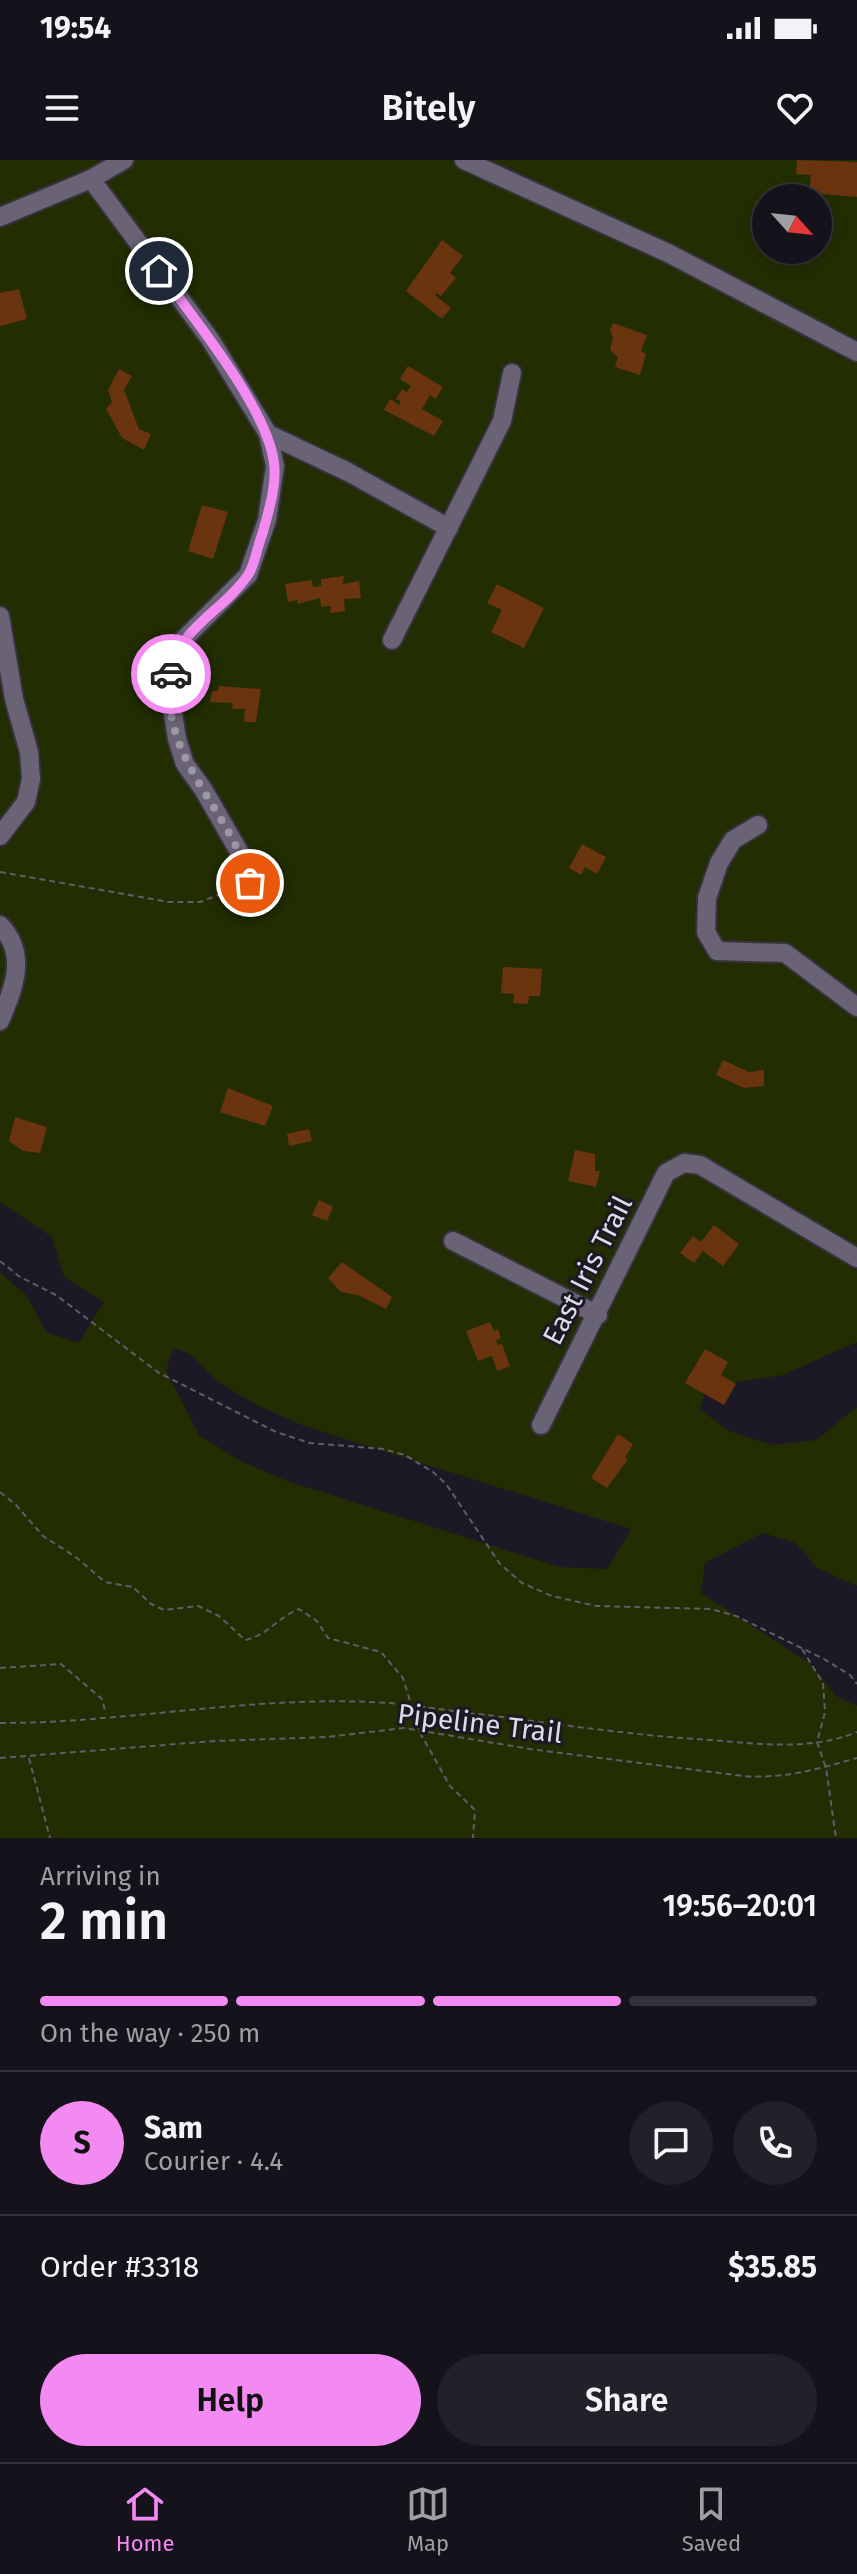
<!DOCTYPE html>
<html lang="en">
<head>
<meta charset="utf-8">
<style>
  :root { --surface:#16121c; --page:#232029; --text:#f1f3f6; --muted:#9e9ea3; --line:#35323b; --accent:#f28af2 }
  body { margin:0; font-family:"Fira Sans",sans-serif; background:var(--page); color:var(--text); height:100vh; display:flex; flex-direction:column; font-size:30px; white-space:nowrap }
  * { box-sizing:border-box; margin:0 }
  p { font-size:26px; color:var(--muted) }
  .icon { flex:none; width:44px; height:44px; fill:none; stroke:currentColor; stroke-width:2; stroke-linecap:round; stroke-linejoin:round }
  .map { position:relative; height:1678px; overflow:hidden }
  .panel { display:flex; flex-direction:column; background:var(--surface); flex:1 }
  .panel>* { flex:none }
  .needle { width:52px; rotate:117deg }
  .tools { position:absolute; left:752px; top:24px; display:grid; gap:16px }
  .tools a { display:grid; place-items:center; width:80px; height:80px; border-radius:50%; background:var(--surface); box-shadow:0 4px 12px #0003,0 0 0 2px var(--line); font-size:40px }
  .pin { position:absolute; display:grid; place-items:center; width:68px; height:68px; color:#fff; margin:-34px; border:4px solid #fff; border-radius:50%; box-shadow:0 2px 8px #0007 }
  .courier { position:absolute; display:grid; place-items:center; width:80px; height:80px; margin:-40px; border:6px solid #f28af2; border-radius:50%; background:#fff; color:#222; box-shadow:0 2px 10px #0007 }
  .headline em { font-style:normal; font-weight:600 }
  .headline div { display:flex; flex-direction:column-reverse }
  .headline { display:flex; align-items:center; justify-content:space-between; height:136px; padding:0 40px }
  h1 { font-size:52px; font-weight:600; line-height:60px }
  .bar { display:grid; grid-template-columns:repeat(4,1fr); gap:12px 8px; align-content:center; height:96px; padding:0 40px }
  .bar i { height:10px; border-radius:6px; background:var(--line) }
  .bar .current { background:var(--accent) }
  .bar p { grid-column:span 4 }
  .line { display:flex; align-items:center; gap:20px; padding:0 40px; border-top:2px solid var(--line) }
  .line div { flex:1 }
  .round { display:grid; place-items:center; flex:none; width:84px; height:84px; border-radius:42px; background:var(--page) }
  .button { display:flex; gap:16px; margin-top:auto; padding:16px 40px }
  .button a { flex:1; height:92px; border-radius:48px; background:var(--accent); color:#111; font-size:32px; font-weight:600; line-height:92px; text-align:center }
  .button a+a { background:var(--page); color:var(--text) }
  .status { display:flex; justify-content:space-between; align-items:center; height:56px; padding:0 40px; background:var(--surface); direction:ltr }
  .status svg { height:22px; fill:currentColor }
  header { display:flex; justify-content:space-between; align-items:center; height:104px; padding:0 40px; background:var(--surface); font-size:36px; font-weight:600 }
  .tabs { display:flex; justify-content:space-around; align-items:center; height:112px; border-top:2px solid var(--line); background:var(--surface); font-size:22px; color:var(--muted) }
  .tabs a { display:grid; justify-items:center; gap:4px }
  .tabs .current { color:var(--accent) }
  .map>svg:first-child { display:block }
  .green { fill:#222d02; fill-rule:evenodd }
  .building { fill:#6a340e }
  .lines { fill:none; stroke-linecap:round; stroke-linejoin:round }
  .minor-casing { stroke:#37333e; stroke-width:22 }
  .path { stroke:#605c69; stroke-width:2; stroke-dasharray:6 4; stroke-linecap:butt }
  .minor { stroke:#696375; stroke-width:18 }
  .done { stroke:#9b97a3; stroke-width:8; stroke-dasharray:0 14.4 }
  .route { stroke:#f28af2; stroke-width:10 }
  .labels { text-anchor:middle; stroke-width:6; stroke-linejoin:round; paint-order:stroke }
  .street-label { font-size:28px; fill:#dfdbe6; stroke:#1d1826 }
</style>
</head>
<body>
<div class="status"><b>19:54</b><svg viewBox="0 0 49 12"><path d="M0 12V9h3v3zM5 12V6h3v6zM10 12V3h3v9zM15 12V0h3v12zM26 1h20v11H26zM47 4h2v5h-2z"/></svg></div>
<header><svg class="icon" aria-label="menu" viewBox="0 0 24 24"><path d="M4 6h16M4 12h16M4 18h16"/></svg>Bitely<svg class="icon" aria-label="heart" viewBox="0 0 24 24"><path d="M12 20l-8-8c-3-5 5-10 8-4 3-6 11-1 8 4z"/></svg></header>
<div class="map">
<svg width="857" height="1678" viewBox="0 0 857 1678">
  <rect width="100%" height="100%" fill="#1d1826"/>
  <!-- green -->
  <path class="green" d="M0 0H857V1182L783 1215 707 1227 700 1249 729 1271 773 1285 816 1280 857 1247V1426L817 1408 795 1383 763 1373 705 1403 701 1433 811 1504 836 1536 857 1546V1678H0V1112L27 1136 46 1172 78 1183 104 1142 64 1117 52 1077 0 1042ZM766 38H818V90H766ZM173 1188C199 1195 199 1206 218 1221 244 1241 275 1253 304 1266L631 1369 607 1409 560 1407 287 1321 239 1300 199 1275 166 1210Z"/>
  <!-- building -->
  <g class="building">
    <polygon points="797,0 857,2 857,37 809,33 811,15 796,14"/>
    <polygon points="442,80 463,96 450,113 456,118 441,136 436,133 435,135 451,148 442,159 406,131"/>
    <polygon points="19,129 27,159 0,166 0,133"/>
    <polygon points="613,163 647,175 641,191 646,194 640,215 615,207 618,197 610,190 613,178 610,170"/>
    <polygon points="408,206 443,227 436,239 430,235 422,249 443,261 434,276 384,250 390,239 399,245 401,241 396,239 402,229 407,232 411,226 400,219"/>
    <polygon points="119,209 132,216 124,230 139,269 151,274 144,290 122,278 106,249 112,242 108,230"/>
    <polygon points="202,345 228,352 213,399 188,391"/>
    <polygon points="344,416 343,424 359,421 361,438 344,439 345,451 330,453 331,446 321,447 320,438 298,444 297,440 288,442 285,424 312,420 313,427 321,426 321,419"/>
    <polygon points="497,424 544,448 524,488 491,472 502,450 487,443"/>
    <polygon points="219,526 261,529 256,562 244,562 245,549 232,549 233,543 210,542 212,531 218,531"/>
    <polygon points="582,684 606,697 597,714 585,707 581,715 569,708"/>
    <polygon points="503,807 542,809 540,836 529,836 528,844 513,843 514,834 501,833"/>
    <polygon points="723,900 749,912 764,910 764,926 744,928 716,915"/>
    <polygon points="228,928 273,946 265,966 220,952"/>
    <polygon points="15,957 47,967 40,993 23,991 9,981"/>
    <polygon points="309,969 312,981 289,986 287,974"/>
    <polygon points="575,990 595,994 595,1011 600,1011 596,1027 568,1021"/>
    <polygon points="319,1040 333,1047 327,1061 312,1055"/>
    <polygon points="714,1065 739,1084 723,1106 703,1091 694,1103 680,1093 693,1076 701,1082"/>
    <polygon points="342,1102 392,1137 386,1149 358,1135 341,1132 328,1118"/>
    <polygon points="490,1162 494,1171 498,1169 501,1178 496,1180 498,1185 502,1184 510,1206 497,1211 492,1196 478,1201 466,1171"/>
    <polygon points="705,1189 728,1202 721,1215 736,1224 724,1245 685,1223"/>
    <polygon points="618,1274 633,1284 625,1298 628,1299 607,1328 591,1318"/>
  </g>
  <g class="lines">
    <defs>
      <g id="minor">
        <polyline points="464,0 670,94 857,192"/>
        <polyline points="91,19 210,179 268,274 348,312 449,368"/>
        <polyline points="0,57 91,19 124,0"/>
        <polyline points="0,456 14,539 29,592 31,619 26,642 0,676"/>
        <polyline points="392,480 502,261 512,213"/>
        <polyline points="758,665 733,680 719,703 707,738 706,772 717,791 785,793 857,847"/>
        <polyline points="250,742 245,702 203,629 185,604 177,579 169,528 173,497 184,479 248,415 267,360 275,306 268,274"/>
        <path d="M0 765C28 794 14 828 0 861"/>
        <polyline points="453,1081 598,1155"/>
        <polyline points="541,1265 666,1013 684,1003 700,1005 857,1098"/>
      </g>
    </defs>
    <!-- minor casing -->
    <use href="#minor" class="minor-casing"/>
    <!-- path -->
    <g class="path">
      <polyline points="0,712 169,742 200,742 234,729"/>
      <polyline points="0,1101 20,1117 56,1135 159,1213 276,1272 310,1283 383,1289 405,1295 433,1312 446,1324 500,1404 522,1423 552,1436 596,1446 711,1449 736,1456 824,1499 850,1515 857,1524"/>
      <path d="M0 1332 16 1345 43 1376 77 1398 105 1422 133 1427 151 1444 164 1450 198 1446 219 1456 245 1480C267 1476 278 1457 299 1449L317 1461 328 1478 381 1492 403 1518 419 1571 450 1626 475 1650 473 1678"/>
      <polyline points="802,1489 823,1523 825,1552 817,1582 826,1608 836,1678"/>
      <polyline points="0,1508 61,1504 102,1539 106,1554"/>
      <path d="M0 1563C129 1563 258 1534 388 1543 418 1545 448 1551 478 1554 550 1563 623 1574 695 1579 749 1582 806 1593 857 1572"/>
      <path d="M0 1598 215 1581 327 1577 404 1568 530 1589 743 1616C784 1619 818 1609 857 1598"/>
      <polyline points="29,1598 50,1678"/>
    </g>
    <!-- minor -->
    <use href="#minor" class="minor"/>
  </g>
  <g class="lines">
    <!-- done -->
    <path class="done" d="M171 514C158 598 231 649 250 723"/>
    <!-- route -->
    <path class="route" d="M159 111C192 156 268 249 274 303 277 325 268 354 262 375 257 387 255 405 248 415 223 452 178 467 171 514"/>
  </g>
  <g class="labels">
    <!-- street labels -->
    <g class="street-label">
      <text transform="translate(587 1110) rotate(-63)" y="10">East Iris Trail</text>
      <text transform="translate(480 1563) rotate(7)" y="10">Pipeline Trail</text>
    </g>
  </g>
</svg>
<div class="tools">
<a><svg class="needle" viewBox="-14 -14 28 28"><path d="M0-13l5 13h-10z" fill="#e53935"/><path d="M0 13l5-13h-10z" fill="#9e9ea3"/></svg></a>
</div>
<div class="pin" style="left:250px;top:723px;background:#ea580c"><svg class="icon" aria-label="bag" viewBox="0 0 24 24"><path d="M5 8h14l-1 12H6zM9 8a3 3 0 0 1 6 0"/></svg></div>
<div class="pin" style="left:159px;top:111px;background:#1f2937"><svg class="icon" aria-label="home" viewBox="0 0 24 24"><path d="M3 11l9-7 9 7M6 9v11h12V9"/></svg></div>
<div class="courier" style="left:171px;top:514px"><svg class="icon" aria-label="car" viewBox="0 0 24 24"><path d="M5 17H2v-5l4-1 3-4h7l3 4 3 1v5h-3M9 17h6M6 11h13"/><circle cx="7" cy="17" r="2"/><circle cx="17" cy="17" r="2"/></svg></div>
</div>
<section class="panel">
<div class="headline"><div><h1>2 min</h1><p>Arriving in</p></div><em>19:56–20:01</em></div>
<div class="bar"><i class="current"></i><i class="current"></i><i class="current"></i><i></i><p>On the way · 250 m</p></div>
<div class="line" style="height:144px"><b class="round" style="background:var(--accent);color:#111">S</b><div><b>Sam</b><p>Courier · 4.4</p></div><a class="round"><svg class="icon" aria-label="chat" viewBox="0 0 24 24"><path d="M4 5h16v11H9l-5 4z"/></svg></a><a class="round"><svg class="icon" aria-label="phone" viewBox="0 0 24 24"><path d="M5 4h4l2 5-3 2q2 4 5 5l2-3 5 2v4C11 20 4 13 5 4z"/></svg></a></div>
<div class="line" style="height:104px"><div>Order #3318</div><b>$35.85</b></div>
<div class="button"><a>Help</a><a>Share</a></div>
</section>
<nav class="tabs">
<a class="current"><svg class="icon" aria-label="home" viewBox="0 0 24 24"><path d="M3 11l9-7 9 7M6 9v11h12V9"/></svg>Home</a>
<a><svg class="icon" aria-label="map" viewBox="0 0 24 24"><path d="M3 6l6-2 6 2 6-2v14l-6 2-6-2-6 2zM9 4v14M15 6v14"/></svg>Map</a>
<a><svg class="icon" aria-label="saved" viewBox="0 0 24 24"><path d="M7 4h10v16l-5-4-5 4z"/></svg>Saved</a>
</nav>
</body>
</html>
